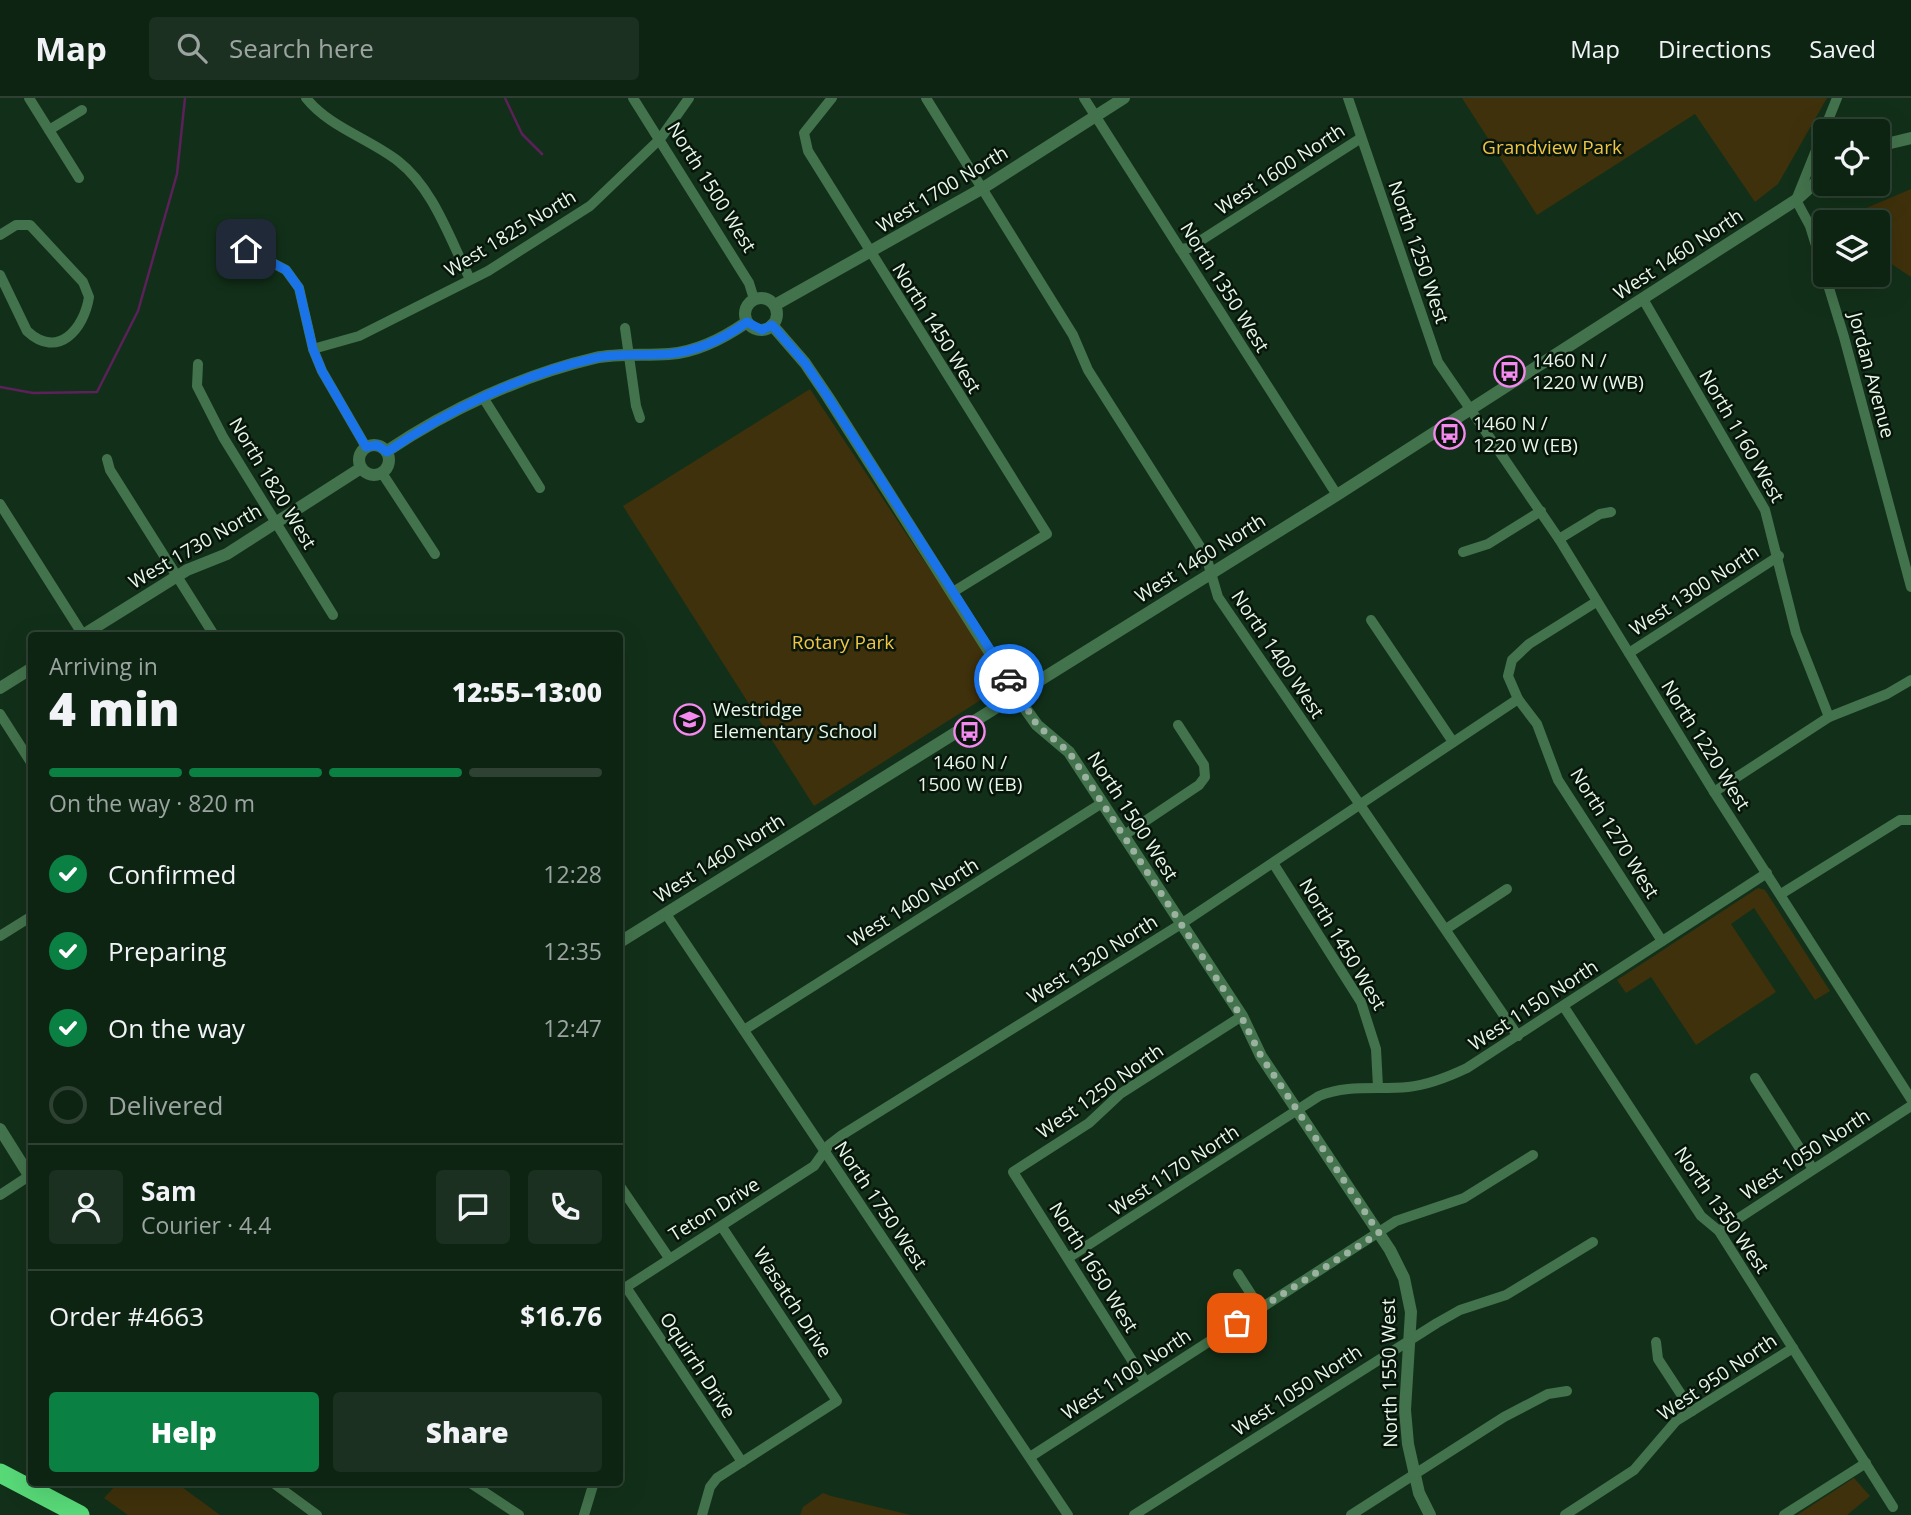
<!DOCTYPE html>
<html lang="en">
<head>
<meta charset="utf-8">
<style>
  :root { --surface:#0e2413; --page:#1c3021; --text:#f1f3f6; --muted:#9ba4a0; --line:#2e4133; --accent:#0b8043 }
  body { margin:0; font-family:"Open Sans",sans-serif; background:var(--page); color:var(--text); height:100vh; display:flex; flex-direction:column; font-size:26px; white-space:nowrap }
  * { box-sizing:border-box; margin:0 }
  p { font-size:23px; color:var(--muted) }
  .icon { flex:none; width:38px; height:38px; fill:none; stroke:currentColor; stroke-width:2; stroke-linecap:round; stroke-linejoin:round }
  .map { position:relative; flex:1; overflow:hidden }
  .details { position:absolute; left:28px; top:534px; width:595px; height:854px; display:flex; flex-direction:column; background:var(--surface); border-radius:7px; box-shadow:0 7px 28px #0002,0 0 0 2px var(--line) }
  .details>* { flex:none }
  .buttons { position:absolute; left:1813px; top:21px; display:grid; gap:14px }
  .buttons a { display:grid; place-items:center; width:77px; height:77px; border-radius:7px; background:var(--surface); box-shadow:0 7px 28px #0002,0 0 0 2px var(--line); font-size:35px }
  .pin { position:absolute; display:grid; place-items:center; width:60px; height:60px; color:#fff; margin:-30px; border-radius:14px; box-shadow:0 4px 10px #0006 }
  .courier { position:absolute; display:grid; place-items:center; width:70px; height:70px; margin:-35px; border:5px solid #1a73e8; border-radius:50%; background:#fff; color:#222; box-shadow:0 2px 9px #0007 }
  .head em { font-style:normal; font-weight:800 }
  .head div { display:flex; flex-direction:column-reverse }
  .head { display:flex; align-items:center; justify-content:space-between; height:119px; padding:0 21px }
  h1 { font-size:46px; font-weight:800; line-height:52px }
  .bar { display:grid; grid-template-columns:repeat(4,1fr); gap:10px 7px; align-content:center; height:84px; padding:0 21px }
  .bar i { height:9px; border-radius:5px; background:var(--line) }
  .bar .current { background:var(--accent) }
  .bar p { grid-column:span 4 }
  .line { display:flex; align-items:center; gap:18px; padding:0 21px; border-top:2px solid var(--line) }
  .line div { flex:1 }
  .round { display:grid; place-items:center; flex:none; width:74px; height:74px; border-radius:7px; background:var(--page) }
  ol { padding:0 21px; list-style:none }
  li { display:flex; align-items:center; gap:21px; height:77px }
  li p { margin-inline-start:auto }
  li .icon { padding:7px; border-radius:50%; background:var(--accent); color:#fff; stroke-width:4 }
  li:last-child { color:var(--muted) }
  li i { width:38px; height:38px; border:4px solid var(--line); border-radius:50% }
  .action { display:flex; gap:14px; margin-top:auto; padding:14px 21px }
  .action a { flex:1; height:80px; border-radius:7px; background:var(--accent); color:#fff; font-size:28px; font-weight:800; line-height:80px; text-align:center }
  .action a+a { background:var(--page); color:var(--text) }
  header { display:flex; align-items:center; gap:42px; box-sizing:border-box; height:98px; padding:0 35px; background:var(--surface); border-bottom:2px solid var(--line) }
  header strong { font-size:33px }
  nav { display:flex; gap:38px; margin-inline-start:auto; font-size:24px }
  .search { width:490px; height:63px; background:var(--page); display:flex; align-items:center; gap:18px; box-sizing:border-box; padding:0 24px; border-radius:7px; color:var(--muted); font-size:26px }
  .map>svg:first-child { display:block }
  .green { fill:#3f310b }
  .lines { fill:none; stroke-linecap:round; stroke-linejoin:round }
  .stream { stroke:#5c205a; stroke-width:2.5 }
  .minor { stroke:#43734c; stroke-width:10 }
  .tertiary { stroke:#43734c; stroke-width:12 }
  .motorway { stroke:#58d978; stroke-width:19 }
  .done { stroke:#9cb2a0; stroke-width:7; stroke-dasharray:0 12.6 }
  .route { stroke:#1a73e8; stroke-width:9 }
  .labels { text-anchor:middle; stroke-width:5; stroke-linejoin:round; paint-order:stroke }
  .park-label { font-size:19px; fill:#f0c445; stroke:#08150a }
  .street-label { font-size:19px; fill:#e7f8e9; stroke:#08150a }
  .poi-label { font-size:19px; fill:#e7f8e9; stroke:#08150a; text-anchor:start }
</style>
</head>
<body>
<header>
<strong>Map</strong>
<div class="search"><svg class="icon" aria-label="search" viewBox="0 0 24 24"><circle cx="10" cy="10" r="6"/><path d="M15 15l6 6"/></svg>Search here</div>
<nav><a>Map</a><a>Directions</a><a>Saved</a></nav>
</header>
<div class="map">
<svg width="1911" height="1417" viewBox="0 0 1911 1417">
  <rect width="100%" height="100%" fill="#123019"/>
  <!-- green -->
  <g class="green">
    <polygon points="1462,0 1827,0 1778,86 1755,104 1695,16 1537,117"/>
    <polygon points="1911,91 1911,179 1878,157 1878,124 1844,124 1864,111"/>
    <polygon points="810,291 1006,586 814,708 623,408"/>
    <polygon points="1758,790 1765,792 1830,893 1815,902 1754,810 1731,826 1776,894 1696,947 1651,879 1626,895 1617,882"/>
    <polygon points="1854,1380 1870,1398 1847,1417 1797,1417"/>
    <polygon points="119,1384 175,1384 220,1417 128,1417 104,1400"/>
    <polygon points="823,1395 831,1398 911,1417 800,1417 803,1409"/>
  </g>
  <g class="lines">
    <!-- stream -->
    <g class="stream">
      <polyline points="505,0 522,36 542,56"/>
      <polyline points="0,289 33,295 97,294 138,213 177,76 185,0"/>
    </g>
    <!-- minor -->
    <g class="minor">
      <polyline points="29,0 79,80"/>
      <path d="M306 0C329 29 368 40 398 63 434 91 450 142 470 181"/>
      <polyline points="633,0 749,185 754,201"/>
      <polyline points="832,0 804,35 808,53 1047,436 953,494"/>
      <polyline points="926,0 1073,237 1088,272 1206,458 1218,499 1518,938"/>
      <polyline points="1084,0 1337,397"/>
      <polyline points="1348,0 1438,264 1559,441 1714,694 1911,1001"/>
      <polyline points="1837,0 1796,102 1810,128 1844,239 1911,489"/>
      <polyline points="49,32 82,12"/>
      <path d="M0 137 16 127H30L83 184 89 199C84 231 58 262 27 233L0 177"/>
      <polyline points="246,151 286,172 299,190 313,251 322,273 366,349"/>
      <polyline points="1180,151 1189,150 1361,40"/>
      <polyline points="1643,201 1765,412 1796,535 1829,619"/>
      <polyline points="625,230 636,308 640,320"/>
      <polyline points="313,251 359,238 488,173 590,108 660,41 689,0"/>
      <polyline points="198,266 197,288 223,339 333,517"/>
      <polyline points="484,301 540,390"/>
      <polyline points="107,361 110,372 214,537"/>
      <polyline points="382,375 435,456"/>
      <polyline points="0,406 83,537"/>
      <polyline points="1559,441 1600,416 1611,414"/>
      <polyline points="1463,454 1488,446 1541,413"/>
      <polyline points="1596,504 1529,546 1512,562 1508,578 1518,601 1537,626 1558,682 1662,843"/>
      <polyline points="1371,522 1453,644"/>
      <polyline points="1629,555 1779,458"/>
      <polyline points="0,616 32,666"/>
      <polyline points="1714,694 1829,619 1887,596 1911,582"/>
      <polyline points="1123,738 1199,687 1205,679 1204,667 1178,627"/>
      <polyline points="1273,765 1361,904 1376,951 1378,989"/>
      <polyline points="1781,796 1900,722 1911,722"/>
      <polyline points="666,816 1068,1417"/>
      <polyline points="1446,831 1507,791"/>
      <polyline points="0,838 32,818"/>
      <polyline points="1564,909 1701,1118 1719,1133 1893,1409"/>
      <polyline points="744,932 1102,705"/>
      <polyline points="1755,980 1813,1071"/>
      <polyline points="620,1088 669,1160"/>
      <polyline points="0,1097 29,1078"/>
      <polyline points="1719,1133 1911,1008"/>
      <path d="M1068 1160 1319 998C1348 986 1378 992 1408 989 1428 987 1448 979 1467 970L1767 775"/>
      <polyline points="1238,1176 1260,1210"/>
      <polyline points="626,1189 742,1364"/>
      <polyline points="620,1193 814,1068 829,1047 842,1037 1181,826 1518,601"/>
      <polyline points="1656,1244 1658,1261 1692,1313"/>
      <polyline points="1145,1283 1013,1074 1089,1025 1120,996 1242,918"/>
      <polyline points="1030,1359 1396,1123 1464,1100 1533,1057"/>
      <polyline points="272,1384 317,1417"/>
      <polyline points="469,1384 519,1417"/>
      <polyline points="584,1417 594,1384"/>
      <polyline points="702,1417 710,1389 717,1380 837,1303 722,1129"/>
      <polyline points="1134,1417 1437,1225 1460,1212 1506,1197 1593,1144"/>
      <polyline points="1351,1417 1504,1319 1548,1296 1567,1293"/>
      <polyline points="1565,1417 1634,1372 1676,1323 1793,1250"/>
      <polyline points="1784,1417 1866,1365"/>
    </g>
    <!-- tertiary -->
    <g class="tertiary">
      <polyline points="1818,42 1820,55 1825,60"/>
      <polyline points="1878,48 1911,40"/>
      <circle cx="761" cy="216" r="16"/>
      <polyline points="775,207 983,90 1124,0"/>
      <polyline points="772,227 805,265 828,299 1027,613 1037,627 1069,654 1242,918 1261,958 1390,1152 1404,1180 1411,1214 1405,1312 1408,1346 1419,1395 1430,1417"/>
      <circle cx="374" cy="362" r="15"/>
      <path d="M387 353C448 312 522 277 595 260 618 255 645 258 669 256 697 254 724 240 747 224"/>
      <polyline points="83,537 187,472 227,456 361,370"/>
      <polyline points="0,590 32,570"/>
      <polyline points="620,844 1337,397 1796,102 1825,76"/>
      <polyline points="0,1031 32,1082"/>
    </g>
    <!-- motorway -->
    <polyline class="motorway" points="0,1375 80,1417"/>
  </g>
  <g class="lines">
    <!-- done -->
    <polyline class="done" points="1009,581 1037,627 1069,654 1241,918 1261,958 1379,1135 1237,1225"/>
    <!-- route -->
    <path class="route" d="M246 151 286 172 299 190 313 251 322 273 366 349 377 347 387 354C448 312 523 276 595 260 618 255 645 258 669 256 697 253 725 240 747 224L762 232 772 227 805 265 828 299 1009 581"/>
  </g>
  <!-- icons -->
  <defs>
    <symbol id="bus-ring" viewBox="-11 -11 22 22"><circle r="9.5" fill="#08150a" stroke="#f489ef" stroke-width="1.5"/><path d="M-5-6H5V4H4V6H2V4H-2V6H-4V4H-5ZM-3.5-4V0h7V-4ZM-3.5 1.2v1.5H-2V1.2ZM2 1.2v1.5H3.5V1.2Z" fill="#f489ef"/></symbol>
    <symbol id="school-ring" viewBox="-11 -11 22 22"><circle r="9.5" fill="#08150a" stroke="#f489ef" stroke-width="1.5"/><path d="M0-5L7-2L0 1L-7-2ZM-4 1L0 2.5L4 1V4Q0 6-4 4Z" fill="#f489ef"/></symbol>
  </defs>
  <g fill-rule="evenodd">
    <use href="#bus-ring" x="1492" y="256" width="35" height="35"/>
    <use href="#bus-ring" x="1432" y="318" width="35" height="35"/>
    <use href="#school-ring" x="672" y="604" width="35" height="35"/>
    <use href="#bus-ring" x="952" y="616" width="35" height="35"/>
  </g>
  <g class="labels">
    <!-- park labels -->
    <g class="park-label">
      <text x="1552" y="56">Grandview Park</text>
      <text x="843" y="551">Rotary Park</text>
    </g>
    <!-- street labels -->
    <g class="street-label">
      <text transform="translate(1280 71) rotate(-33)" y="7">West 1600 North</text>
      <text transform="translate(712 89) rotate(58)" y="7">North 1500 West</text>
      <text transform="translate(942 91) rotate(-31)" y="7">West 1700 North</text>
      <text transform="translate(510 135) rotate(-31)" y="7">West 1825 North</text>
      <text transform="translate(1419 154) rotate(71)" y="7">North 1250 West</text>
      <text transform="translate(1678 156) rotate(-33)" y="7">West 1460 North</text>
      <text transform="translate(1225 189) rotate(58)" y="7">North 1350 West</text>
      <text transform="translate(937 230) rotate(58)" y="7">North 1450 West</text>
      <text transform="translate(1872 277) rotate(75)" y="7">Jordan Avenue</text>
      <text transform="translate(1742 338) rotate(60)" y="7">North 1160 West</text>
      <text transform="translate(273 385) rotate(59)" y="7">North 1820 West</text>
      <text transform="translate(195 448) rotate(-30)" y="7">West 1730 North</text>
      <text transform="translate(1200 460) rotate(-32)" y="7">West 1460 North</text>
      <text transform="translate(1694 492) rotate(-33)" y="7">West 1300 North</text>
      <text transform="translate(1278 556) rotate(56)" y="7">North 1400 West</text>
      <text transform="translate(1706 647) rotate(58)" y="7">North 1220 West</text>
      <text transform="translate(1133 718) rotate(57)" y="7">North 1500 West</text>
      <text transform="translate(1615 735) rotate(58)" y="7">North 1270 West</text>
      <text transform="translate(719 760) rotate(-32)" y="7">West 1460 North</text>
      <text transform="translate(913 804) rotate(-32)" y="7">West 1400 North</text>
      <text transform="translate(1343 846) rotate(59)" y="7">North 1450 West</text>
      <text transform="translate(1092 861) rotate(-32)" y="7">West 1320 North</text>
      <text transform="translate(1533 907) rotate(-33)" y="7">West 1150 North</text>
      <text transform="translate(1100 993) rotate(-35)" y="7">West 1250 North</text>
      <text transform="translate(1805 1056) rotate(-33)" y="7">West 1050 North</text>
      <text transform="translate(1174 1072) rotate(-33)" y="7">West 1170 North</text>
      <text transform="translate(881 1107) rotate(56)" y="7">North 1750 West</text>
      <text transform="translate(714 1111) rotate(-32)" y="7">Teton Drive</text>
      <text transform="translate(1722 1112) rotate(55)" y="7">North 1350 West</text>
      <text transform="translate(1094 1169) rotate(58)" y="7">North 1650 West</text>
      <text transform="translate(793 1204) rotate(57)" y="7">Wasatch Drive</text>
      <text transform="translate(698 1267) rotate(57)" y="7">Oquirrh Drive</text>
      <text transform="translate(1389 1275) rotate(-91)" y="7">North 1550 West</text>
      <text transform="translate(1126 1276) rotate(-33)" y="7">West 1100 North</text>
      <text transform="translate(1717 1279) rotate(-34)" y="7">West 950 North</text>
      <text transform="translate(1297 1292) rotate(-33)" y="7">West 1050 North</text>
    </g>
    <!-- poi labels -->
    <g class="poi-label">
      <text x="1532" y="269">1460 N /<tspan x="1532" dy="22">1220 W (WB)</tspan></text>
      <text x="1473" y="332">1460 N /<tspan x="1473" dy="22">1220 W (EB)</tspan></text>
      <text x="713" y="618">Westridge<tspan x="713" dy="22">Elementary School</tspan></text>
      <text x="970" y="671" text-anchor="middle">1460 N /<tspan x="970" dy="22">1500 W (EB)</tspan></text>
    </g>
  </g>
</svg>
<div class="buttons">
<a><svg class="icon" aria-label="locate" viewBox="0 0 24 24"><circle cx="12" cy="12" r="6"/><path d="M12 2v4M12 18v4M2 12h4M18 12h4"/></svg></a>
<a><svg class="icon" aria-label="layers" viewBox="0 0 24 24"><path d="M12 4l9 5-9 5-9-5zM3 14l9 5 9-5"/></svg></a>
</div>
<div class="pin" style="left:1237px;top:1225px;background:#ea580c"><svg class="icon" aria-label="bag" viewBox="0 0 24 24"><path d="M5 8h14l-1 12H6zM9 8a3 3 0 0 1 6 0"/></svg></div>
<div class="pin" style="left:246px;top:151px;background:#1f2937"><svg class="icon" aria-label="home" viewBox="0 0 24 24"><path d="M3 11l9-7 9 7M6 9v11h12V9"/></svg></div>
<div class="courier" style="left:1009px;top:581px"><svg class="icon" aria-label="car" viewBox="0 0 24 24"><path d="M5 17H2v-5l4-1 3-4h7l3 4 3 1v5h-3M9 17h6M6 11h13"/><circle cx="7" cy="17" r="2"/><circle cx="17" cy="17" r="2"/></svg></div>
<section class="details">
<div class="head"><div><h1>4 min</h1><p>Arriving in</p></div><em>12:55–13:00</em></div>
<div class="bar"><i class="current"></i><i class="current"></i><i class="current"></i><i></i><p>On the way · 820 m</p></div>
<ol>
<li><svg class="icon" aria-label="check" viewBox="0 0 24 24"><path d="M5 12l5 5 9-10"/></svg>Confirmed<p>12:28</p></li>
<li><svg class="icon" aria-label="check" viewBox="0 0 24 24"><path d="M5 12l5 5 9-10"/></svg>Preparing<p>12:35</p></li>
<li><svg class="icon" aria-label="check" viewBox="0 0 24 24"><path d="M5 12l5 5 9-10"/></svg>On the way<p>12:47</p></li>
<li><i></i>Delivered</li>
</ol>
<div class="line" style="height:126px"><a class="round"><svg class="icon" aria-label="person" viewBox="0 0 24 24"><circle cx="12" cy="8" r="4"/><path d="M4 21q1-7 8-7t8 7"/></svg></a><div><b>Sam</b><p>Courier · 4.4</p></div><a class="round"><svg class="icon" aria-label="chat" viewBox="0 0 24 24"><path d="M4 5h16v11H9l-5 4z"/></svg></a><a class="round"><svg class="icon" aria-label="phone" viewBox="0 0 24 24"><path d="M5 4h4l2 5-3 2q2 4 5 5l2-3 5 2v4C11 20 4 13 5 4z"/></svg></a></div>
<div class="line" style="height:91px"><div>Order #4663</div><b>$16.76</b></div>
<div class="action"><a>Help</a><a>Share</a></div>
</section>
</div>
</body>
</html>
